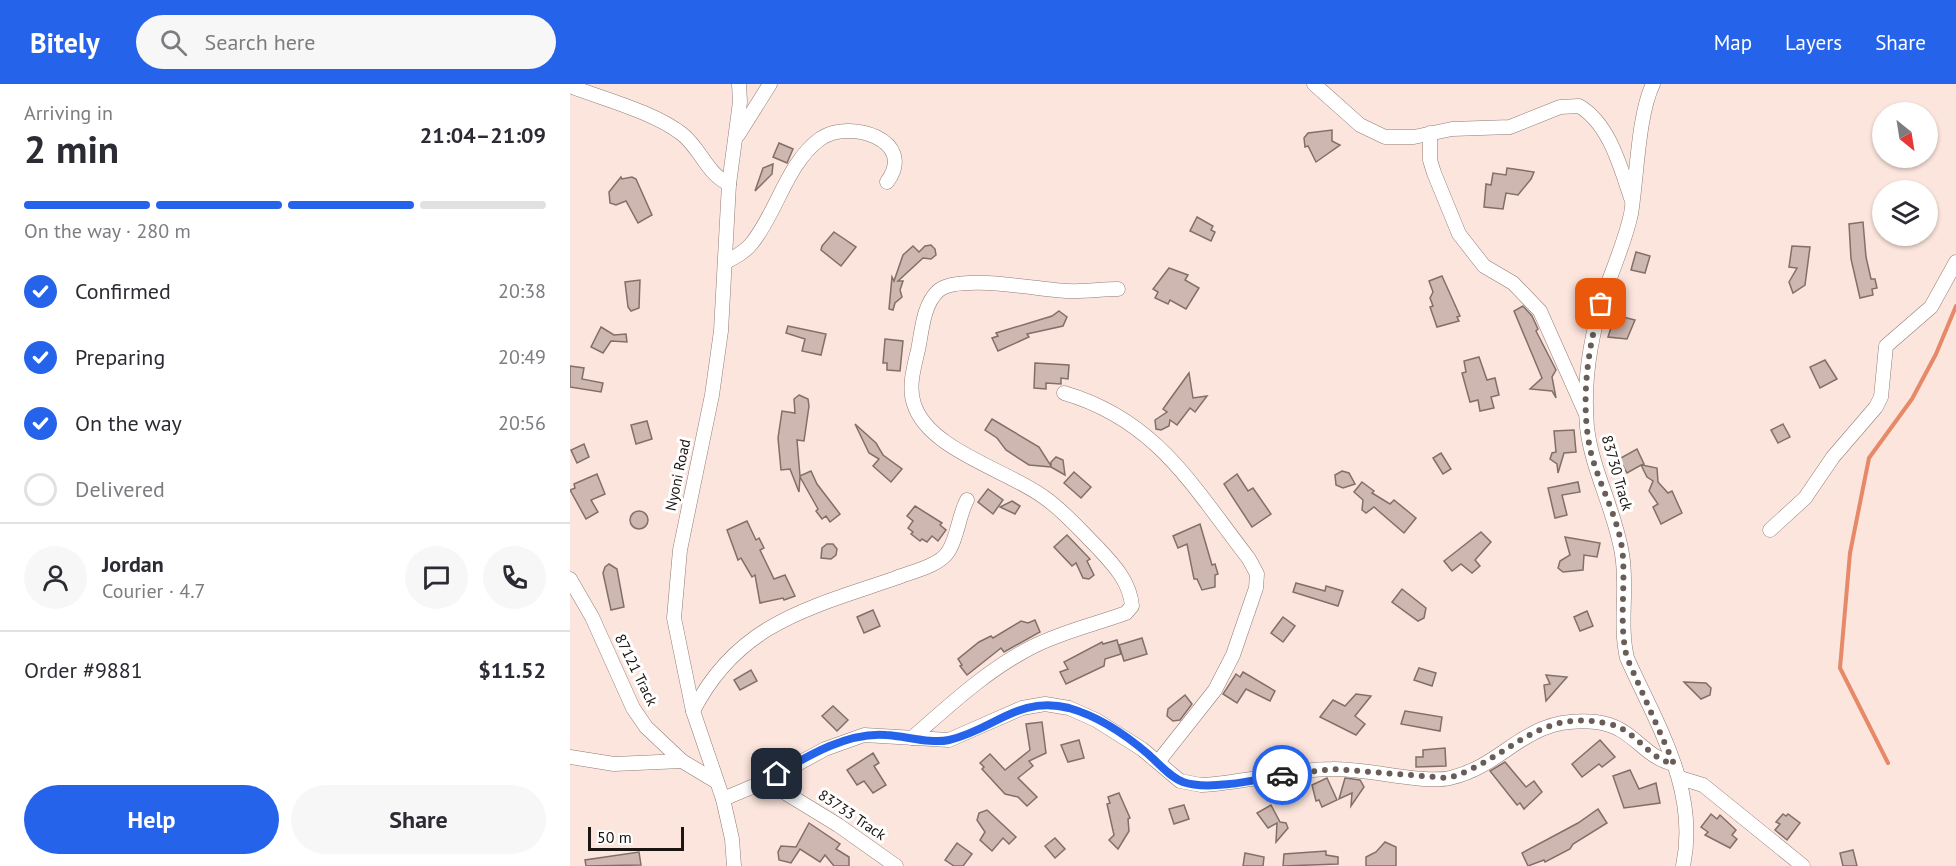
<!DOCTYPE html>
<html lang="en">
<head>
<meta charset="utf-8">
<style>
  :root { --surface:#fff; --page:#f7f7f7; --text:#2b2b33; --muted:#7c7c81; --line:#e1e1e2; --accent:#2563eb }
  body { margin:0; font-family:"PT Sans",sans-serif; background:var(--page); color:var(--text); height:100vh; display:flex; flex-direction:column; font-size:22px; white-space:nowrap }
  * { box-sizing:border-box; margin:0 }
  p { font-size:20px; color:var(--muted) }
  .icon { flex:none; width:33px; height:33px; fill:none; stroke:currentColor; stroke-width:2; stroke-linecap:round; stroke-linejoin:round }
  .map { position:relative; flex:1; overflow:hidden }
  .panel { display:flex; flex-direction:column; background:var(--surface); width:570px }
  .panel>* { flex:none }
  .needle { width:39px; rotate:150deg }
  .controls { position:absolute; left:1302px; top:18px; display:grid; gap:12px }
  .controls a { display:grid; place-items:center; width:66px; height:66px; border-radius:50%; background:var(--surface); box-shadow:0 2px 4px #0004; font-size:30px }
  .scale { position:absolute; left:18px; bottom:15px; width:96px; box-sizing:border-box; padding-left:6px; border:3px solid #1b1411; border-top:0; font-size:16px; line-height:21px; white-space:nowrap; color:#1b1411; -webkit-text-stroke:4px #fff; paint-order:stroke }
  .pin { position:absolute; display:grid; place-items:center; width:51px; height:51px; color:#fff; margin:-26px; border-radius:12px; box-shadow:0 3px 9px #0006 }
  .courier { position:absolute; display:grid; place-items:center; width:60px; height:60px; margin:-30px; border:4px solid #2563eb; border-radius:50%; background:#fff; color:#222; box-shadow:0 2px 8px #0007 }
  .summary em { font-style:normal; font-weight:800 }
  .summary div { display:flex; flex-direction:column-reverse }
  .summary { display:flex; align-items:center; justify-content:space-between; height:102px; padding:0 24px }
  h1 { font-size:39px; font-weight:800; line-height:45px }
  .bar { display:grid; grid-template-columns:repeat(4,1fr); gap:9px 6px; align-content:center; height:72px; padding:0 24px }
  .bar i { height:8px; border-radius:4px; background:var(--line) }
  .bar .on { background:var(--accent) }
  .bar p { grid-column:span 4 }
  .line { display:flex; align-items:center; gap:15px; padding:0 24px; border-top:2px solid var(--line) }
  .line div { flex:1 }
  .round { display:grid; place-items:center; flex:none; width:63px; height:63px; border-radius:32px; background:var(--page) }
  ol { padding:0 24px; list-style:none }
  li { display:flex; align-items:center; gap:18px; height:66px }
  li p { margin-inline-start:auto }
  li .icon { padding:6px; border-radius:50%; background:var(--accent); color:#fff; stroke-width:4 }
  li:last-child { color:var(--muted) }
  li i { width:33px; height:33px; border:3px solid var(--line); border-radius:50% }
  .cta { display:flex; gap:12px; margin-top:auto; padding:12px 24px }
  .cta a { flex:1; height:69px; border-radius:36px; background:var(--accent); color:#fff; font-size:24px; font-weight:800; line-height:69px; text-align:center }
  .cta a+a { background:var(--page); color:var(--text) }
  header { display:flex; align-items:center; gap:36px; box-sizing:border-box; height:84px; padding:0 30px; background:var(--accent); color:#fff }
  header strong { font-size:28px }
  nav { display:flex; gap:33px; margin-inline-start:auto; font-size:21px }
  .search { width:420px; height:54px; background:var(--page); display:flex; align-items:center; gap:15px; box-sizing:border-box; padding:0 21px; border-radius:33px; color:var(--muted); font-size:22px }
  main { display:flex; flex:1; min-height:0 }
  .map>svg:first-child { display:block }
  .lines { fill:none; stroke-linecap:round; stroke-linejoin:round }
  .stream { stroke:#e68969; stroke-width:4 }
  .building { fill:#cdb7b0; stroke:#836f68; stroke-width:1.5 }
  .minor-casing { stroke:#917c75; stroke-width:15 }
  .minor { stroke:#fff; stroke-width:14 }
  .done { stroke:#6a5d58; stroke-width:6; stroke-dasharray:0 10.8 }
  .route { stroke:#2563eb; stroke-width:8 }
  .labels { text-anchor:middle; stroke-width:6; stroke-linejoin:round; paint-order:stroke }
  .street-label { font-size:15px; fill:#1b1411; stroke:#fff }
</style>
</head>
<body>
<header>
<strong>Bitely</strong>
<div class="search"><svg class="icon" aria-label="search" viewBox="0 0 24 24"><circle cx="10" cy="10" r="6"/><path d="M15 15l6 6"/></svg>Search here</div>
<nav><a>Map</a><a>Layers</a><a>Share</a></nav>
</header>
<main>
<section class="panel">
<div class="summary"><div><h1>2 min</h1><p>Arriving in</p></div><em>21:04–21:09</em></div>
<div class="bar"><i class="on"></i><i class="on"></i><i class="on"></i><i></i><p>On the way · 280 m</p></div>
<ol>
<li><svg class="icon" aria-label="check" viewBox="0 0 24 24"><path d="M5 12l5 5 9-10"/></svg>Confirmed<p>20:38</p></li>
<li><svg class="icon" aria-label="check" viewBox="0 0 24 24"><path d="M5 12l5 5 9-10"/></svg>Preparing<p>20:49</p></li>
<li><svg class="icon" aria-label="check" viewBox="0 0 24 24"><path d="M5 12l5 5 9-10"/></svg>On the way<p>20:56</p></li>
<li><i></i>Delivered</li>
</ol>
<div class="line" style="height:108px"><a class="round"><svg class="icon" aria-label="person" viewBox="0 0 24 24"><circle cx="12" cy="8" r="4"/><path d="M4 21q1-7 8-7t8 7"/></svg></a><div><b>Jordan</b><p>Courier · 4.7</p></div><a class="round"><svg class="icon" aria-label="chat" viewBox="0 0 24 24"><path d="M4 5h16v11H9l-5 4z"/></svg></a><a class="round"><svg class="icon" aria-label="phone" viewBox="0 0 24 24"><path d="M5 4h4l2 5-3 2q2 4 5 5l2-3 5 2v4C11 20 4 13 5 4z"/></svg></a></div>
<div class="line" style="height:78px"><div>Order #9881</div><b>$11.52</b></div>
<div class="cta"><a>Help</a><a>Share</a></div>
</section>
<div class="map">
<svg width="1386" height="782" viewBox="0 0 1386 782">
  <rect width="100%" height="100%" fill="#fce5dd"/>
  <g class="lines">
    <!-- stream -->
    <polyline class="stream" points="1318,679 1270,584 1280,469 1299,374 1342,315 1366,270 1386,222"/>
  </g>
  <!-- building -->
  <g class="building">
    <polygon points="762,46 762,57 770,61 746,78 738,62 735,63 734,54 738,49"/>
    <polygon points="209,59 223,65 217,79 203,73"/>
    <polygon points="203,80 202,90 185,107 193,84"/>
    <polygon points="937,84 964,88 961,95 948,111 936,109 933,125 914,123 916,100 921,101 923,89 936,91"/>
    <polygon points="51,93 52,95 62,93 66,95 82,131 68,139 56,117 46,121 40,119 39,108"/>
    <polygon points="627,133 643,142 641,146 645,148 641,157 620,147"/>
    <polygon points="1293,138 1296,173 1301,195 1305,195 1307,204 1302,205 1303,211 1290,214 1281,175 1279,140"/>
    <polygon points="264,148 286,163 271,182 251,166 252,162"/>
    <polygon points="361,161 365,165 366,171 361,175 353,174 328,197 333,197 330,206 332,213 325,219 323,226 319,225 322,193 324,197 333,171 343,162 349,168 355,162"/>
    <polygon points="1222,162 1240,163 1235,201 1223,209 1219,198 1227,184 1219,183"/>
    <polygon points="1066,168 1080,172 1075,189 1061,186"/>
    <polygon points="599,184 618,191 615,196 629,204 616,225 600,216 598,220 585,214 588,208 583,205"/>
    <polygon points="872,192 890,232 887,233 889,237 867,243 860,223 863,222 860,214 863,208 859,197"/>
    <polygon points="70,196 69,224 61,227 58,223 55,198"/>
    <polygon points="953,222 962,232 968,245 966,247 986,286 982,293 986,314 982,307 960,305 972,294 944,227"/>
    <polygon points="489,227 497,233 493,242 457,250 459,253 428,267 422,254 428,252 426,249 482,232"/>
    <polygon points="1045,231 1065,236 1057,255 1038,253"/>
    <polygon points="218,242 256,250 251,271 232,267 235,255 216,249"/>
    <polygon points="31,243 44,251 56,250 57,258 41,257 33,269 21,263"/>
    <polygon points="315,255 333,257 330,287 317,286 317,279 313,279"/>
    <polygon points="909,273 917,296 925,294 929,311 921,313 924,324 910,327 908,316 900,318 892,289 896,288 894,277"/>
    <polygon points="1255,276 1267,295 1250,304 1240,283"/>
    <polygon points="465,279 499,281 498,295 491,294 491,300 476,299 476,305 464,304"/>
    <polygon points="0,282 14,284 12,295 33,299 31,308 0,303"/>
    <polygon points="619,289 623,314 637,312 625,328 620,324 607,341 600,336 599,342 591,346 586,345 585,336 597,328 593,325 598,318"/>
    <polygon points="229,311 238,315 239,322 234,357 227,356 230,392 241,387 247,400 270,430 260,438 256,432 252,435 246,427 248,425 230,393 229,408 220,385 211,386 208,354 212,327 225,329 224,315"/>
    <polygon points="422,335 469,363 481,382 481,378 486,373 493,376 495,391 481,383 459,381 436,366 427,354 415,346"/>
    <polygon points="77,337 82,355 66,360 61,341"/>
    <polygon points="285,340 306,359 313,371 332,385 321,398 303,382 309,375 299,369"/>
    <polygon points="1213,340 1220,353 1208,359 1201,346"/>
    <polygon points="1004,346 1006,368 994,369 988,389 987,380 980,375 982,369 986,368 984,347"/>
    <polygon points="14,360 19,373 7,379 1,366"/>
    <polygon points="1067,365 1074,380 1072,381 1087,384 1088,398 1098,409 1102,407 1112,429 1091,440 1083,423 1088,420 1079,407 1083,397 1077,393 1071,381 1057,389 1049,375"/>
    <polygon points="871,369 881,385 873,390 863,374"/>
    <polygon points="772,387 779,389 785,400 773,404 766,401 765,391"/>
    <polygon points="504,388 521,403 511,414 494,399"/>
    <polygon points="27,390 35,410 21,416 28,428 16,435 0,406 5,404 4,400"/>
    <polygon points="667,390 678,407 683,404 701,430 682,443 654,400"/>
    <polygon points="792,398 804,407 802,409 820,420 824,416 846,434 834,449 804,423 796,429 792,426 793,416 784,408"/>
    <polygon points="1008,398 1010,408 992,411 997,431 985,434 978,404"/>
    <polygon points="418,405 433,416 423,430 408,418"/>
    <polygon points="442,417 450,422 445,430 430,423"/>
    <polygon points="345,422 372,439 370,441 376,446 368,457 362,452 357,458 352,455 350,457 341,450 343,448 338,444 343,437 337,432"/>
    <circle cx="69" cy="436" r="9"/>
    <polygon points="177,437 186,456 189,454 194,464 190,466 204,495 215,491 225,512 214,516 213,514 190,519 185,491 182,493 171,474 168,476 157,446"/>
    <polygon points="630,440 642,481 645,480 648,490 645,491 645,503 632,506 627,495 624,495 617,460 608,464 603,452"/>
    <polygon points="911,448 921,458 905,476 910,482 902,489 891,480 882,487 874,477"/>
    <polygon points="497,451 520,475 517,477 524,491 519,495 513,494 506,479 502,482 484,463"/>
    <polygon points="995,453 1030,459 1027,473 1014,471 1013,486 993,488 988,484 990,477 1000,471"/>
    <polygon points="257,460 263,460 267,465 266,471 261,475 251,474 252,464"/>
    <polygon points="39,480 47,485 54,523 41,526 33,489 35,483"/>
    <polygon points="726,499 755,507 756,502 773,507 768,522 723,508"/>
    <polygon points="832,505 856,524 854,534 848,537 822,518"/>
    <polygon points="303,526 310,542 294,549 287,533"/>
    <polygon points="1017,527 1023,542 1010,547 1004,533"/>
    <polygon points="713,533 725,542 713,558 701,549"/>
    <polygon points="465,536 470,548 434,568 431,564 397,591 390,582 392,581 388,575 409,558 421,552 423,554 451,537 458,539"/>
    <polygon points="572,554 577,570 554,577 549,561"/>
    <polygon points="547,556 551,570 535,575 534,582 496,600 490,588 498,585 494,578 532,558 533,560"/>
    <polygon points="849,584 866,589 862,602 844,596"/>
    <polygon points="181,586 187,597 170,606 164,596"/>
    <polygon points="673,588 705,607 700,617 676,605 667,619 653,610 666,590 670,593"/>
    <polygon points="976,591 997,593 976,617 974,601 980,600"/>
    <polygon points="1114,598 1136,599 1141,604 1140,611 1131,615"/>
    <polygon points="786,610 801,612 785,632 795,640 786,651 750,633 763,616 775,622"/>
    <polygon points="615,611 622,620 610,636 603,637 597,632 598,625"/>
    <polygon points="263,622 278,636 267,647 252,632"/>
    <polygon points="835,627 872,633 870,647 831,640"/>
    <polygon points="472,638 476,669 459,677 463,682 448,694 467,713 457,722 448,713 435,710 412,685 414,683 410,679 420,670 435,686 460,666 456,640"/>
    <polygon points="509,656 514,674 498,678 491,661"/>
    <polygon points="1030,656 1045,673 1032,683 1029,680 1012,693 1002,680"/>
    <polygon points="875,664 876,682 846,683 846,673 853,673 853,666"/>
    <polygon points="303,669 309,679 304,682 316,701 303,709 294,697 287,701 277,686"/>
    <polygon points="935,678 956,703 964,697 972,708 954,725 950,719 947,721 920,687"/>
    <polygon points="1060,686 1069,705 1086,699 1090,719 1054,724 1043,692"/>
    <polygon points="757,694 767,716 752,723 749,716 746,717 742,701"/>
    <polygon points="775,694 790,696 794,703 781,722 782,709 769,715"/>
    <polygon points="549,709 560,734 558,735 559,747 548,765 539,756 544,751 537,720 540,719 538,713"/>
    <polygon points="614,721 619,735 604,740 599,725"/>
    <polygon points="701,721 710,738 716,739 718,744 706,758 707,739 698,744 687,729"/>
    <polygon points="1028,725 1037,739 1003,760 1000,765 975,778 974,776 958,782 952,769 1008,739"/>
    <polygon points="417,726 446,753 439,760 433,754 422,767 410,756 415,748 407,736 409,729"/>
    <polygon points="1141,730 1147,735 1150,731 1166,746 1162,751 1167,755 1160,764 1135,751 1138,748 1131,743"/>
    <polygon points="1213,730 1216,732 1218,730 1230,739 1217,756 1205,746 1210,740 1206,738"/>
    <polygon points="239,739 270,760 266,765 279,773 279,782 264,782 255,771 250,778 230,765 221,779 209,776 208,768 211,762 226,763"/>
    <polygon points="485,754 495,765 485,774 475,762"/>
    <polygon points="815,758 826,763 826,782 796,782 796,773 806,768"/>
    <polygon points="387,759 402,770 393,782 384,782 375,776"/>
    <polygon points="1283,766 1287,782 1273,782 1270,769"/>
    <polygon points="756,767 756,771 768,773 768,780 713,782 714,770"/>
    <polygon points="69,768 71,781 16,782 15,776"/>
    <polygon points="675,769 694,773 693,782 673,782"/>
  </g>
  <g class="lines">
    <defs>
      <g id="minor">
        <path d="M744 0 790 41 815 53H844L882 45 940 43 990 23 1009 22C1040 40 1051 85 1062 117"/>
        <path d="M1083 0C1068 31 1067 93 1061 130 1055 158 1044 181 1035 208 1021 250 1013 298 1017 343 1022 387 1045 426 1052 470 1058 504 1049 540 1057 574 1087 641 1129 706 1113 782"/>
        <path d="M0 2C33 15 84 28 112 50 131 65 136 89 159 100"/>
        <polyline points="860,49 860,76 864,89 889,150 914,182 943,199 970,227 1015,328"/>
        <polyline points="168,51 200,0"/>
        <path d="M156 178C165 173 175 168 182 159 207 128 217 79 250 55 279 34 348 56 317 98"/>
        <path d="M494 309C587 336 623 403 679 475L687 490 686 504 663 571 645 606 588 678"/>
        <polyline points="1200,446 1235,414 1263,373 1306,323 1311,313 1316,262 1361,223 1386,178"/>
        <polyline points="0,495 22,533 63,624 76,643 112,677 147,698"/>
        <path d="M123 627C168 539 239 524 326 494 341 488 369 482 378 468 388 453 388 433 397 416"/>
        <path d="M342 654C381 620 418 585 464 562 494 547 526 540 556 529L562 522C560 498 544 481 528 464 511 447 495 428 475 414 440 387 358 366 344 320 338 303 344 283 348 266 352 247 353 221 368 207 388 189 470 206 498 207 515 208 532 205 548 205"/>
        <polyline points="0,673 44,680 112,677"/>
        <polyline points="1110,694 1133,701 1233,782"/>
        <path d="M196 697 255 665 294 651 379 656 452 624 475 620 499 624 526 636 572 665 610 697 631 701C675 699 718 685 762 685 795 684 853 700 880 694 939 680 953 631 1026 638 1063 642 1072 673 1104 680"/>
        <polyline points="153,715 196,697 268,741 326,782"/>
        <polyline points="164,782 162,755 153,715 123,627 104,534 110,466 142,311 151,247 159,100 170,18 169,0"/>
      </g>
    </defs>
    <!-- minor casing -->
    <use href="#minor" class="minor-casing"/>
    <!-- minor -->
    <use href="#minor" class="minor"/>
  </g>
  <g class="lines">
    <!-- done -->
    <path class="done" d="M712 691 764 685 878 694C938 677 968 622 1039 640 1067 646 1076 674 1104 680L1057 574C1049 542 1055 508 1053 474 1051 438 1030 404 1021 369 1010 322 1017 265 1031 220"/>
    <!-- route -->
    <path class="route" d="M207 690C239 671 278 648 316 651 336 652 360 660 379 656 424 646 448 611 499 624 527 632 556 651 578 670 588 679 600 693 613 698 638 707 686 696 712 691"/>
  </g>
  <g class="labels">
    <!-- street labels -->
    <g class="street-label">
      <text transform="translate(1047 389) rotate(74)" y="5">83730 Track</text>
      <text transform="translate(108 391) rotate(-78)" y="5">Nyoni Road</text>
      <text transform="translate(66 586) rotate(64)" y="5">87121 Track</text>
      <text transform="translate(282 731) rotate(34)" y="5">83733 Track</text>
    </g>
  </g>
</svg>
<div class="controls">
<a><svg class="needle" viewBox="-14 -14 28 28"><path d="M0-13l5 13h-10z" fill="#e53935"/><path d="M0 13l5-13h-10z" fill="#7c7c81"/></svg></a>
<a><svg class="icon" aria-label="layers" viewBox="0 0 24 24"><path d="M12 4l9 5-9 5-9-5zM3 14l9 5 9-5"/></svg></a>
</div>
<div class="scale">50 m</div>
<div class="pin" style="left:1031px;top:220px;background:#ea580c"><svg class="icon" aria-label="bag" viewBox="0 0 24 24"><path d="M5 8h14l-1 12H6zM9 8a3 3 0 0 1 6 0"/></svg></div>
<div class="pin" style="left:207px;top:690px;background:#1f2937"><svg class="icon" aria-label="home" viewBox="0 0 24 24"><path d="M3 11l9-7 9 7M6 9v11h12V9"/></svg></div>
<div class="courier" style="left:712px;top:691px"><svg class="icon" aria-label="car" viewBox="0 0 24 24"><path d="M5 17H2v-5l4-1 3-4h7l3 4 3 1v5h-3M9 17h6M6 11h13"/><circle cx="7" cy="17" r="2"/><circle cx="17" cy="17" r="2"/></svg></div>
</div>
</main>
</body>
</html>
